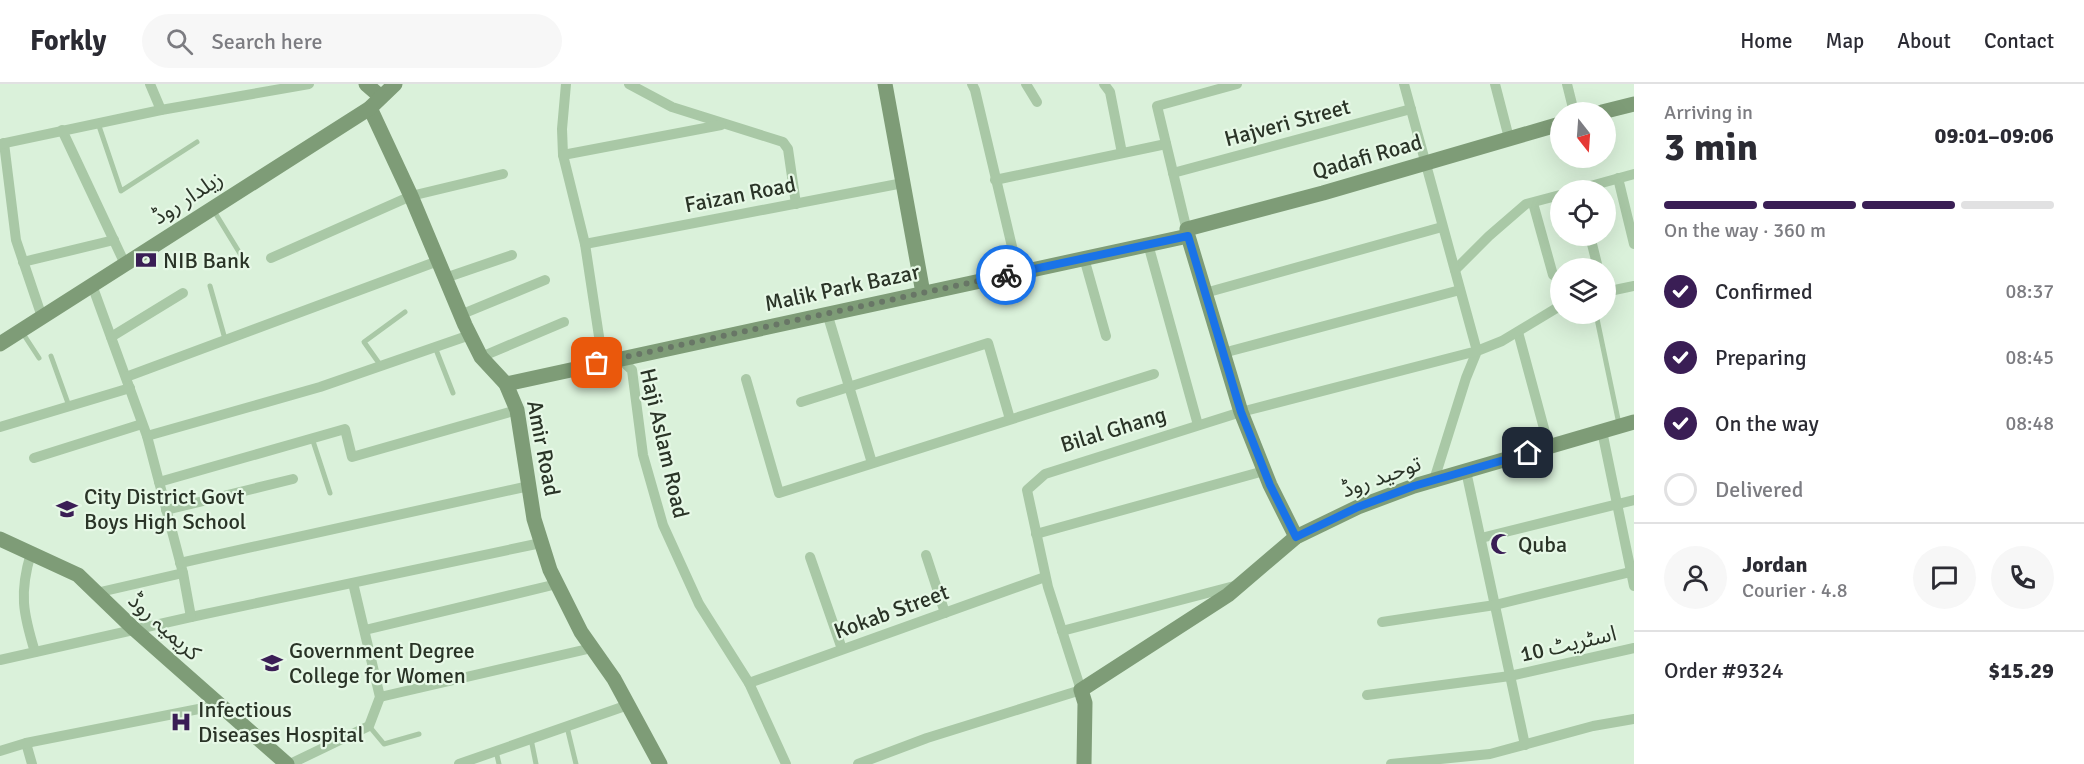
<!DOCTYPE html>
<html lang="en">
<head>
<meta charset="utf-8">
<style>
  :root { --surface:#fff; --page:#f7f7f7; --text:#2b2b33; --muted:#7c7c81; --line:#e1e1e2; --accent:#3a1e55 }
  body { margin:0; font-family:Signika,"Noto Sans Arabic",sans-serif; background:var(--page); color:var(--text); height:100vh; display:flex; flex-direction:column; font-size:22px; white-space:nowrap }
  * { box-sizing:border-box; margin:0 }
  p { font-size:20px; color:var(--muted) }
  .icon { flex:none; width:33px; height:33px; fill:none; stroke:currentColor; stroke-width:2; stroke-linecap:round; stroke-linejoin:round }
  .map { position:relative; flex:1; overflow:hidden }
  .side { display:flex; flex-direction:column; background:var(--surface); width:450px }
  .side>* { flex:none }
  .needle { width:39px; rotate:163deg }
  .fabs { position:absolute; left:1550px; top:18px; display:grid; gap:12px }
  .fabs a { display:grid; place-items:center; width:66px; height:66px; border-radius:50%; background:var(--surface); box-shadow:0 6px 24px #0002; font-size:30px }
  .pin { position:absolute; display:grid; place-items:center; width:51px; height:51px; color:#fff; margin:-26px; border-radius:12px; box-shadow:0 3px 9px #0006 }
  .courier { position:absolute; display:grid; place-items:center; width:60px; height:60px; margin:-30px; border:4px solid #1a73e8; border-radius:50%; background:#fff; color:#222; box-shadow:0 2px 8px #0007 }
  .headline em { font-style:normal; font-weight:700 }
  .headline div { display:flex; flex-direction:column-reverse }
  .headline { display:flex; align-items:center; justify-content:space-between; height:102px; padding:0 30px }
  h1 { font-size:39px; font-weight:700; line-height:45px }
  .bar { display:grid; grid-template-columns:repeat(4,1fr); gap:9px 6px; align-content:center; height:72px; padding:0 30px }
  .bar i { height:8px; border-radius:4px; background:var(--line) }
  .bar .selected { background:var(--accent) }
  .bar p { grid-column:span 4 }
  .line { display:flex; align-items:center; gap:15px; padding:0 30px; border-top:2px solid var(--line) }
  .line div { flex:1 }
  .round { display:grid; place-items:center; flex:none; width:63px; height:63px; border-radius:32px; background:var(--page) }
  ol { padding:0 30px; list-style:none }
  li { display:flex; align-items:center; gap:18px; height:66px }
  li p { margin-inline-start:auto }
  li .icon { padding:6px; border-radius:50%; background:var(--accent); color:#fff; stroke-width:4 }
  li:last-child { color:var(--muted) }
  li i { width:33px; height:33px; border:3px solid var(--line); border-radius:50% }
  header { display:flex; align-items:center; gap:36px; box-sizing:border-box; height:84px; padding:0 30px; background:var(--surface); border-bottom:2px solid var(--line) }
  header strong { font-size:28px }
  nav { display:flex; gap:33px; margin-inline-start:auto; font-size:21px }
  .search { width:420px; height:54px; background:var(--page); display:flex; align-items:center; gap:15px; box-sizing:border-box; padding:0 21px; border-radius:33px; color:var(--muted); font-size:22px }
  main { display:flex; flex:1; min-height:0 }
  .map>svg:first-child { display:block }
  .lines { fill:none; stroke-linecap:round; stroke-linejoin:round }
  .lane { stroke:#a9c8a6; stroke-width:5 }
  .street { stroke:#a9c8a6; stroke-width:10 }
  .secondary { stroke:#7e9c77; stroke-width:15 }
  .done { stroke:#687666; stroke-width:6; stroke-dasharray:0 10.8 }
  .route { stroke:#1a73e8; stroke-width:8 }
  .labels { text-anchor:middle; stroke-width:4.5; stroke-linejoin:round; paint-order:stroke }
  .street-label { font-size:22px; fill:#2a3427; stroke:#e6f8e6 }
  .poi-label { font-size:22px; fill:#2a3427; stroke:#e6f8e6; text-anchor:start }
</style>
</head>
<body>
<header>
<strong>Forkly</strong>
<div class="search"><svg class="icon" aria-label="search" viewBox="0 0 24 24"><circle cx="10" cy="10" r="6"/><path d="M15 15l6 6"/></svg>Search here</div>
<nav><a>Home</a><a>Map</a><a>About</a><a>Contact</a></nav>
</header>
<main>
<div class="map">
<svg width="1634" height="680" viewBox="0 0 1634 680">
  <rect width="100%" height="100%" fill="#daf1da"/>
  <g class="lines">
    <!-- lane -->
    <g class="lane">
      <polyline points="98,39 121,107 197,58"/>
      <polyline points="214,127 247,181"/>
      <polyline points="210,202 225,255"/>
      <polyline points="1596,230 1619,340"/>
      <polyline points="22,248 39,274"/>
      <polyline points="435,263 453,309"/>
      <polyline points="51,272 69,322"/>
      <polyline points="381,282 364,258 405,228"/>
      <polyline points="312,354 330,409"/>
      <polyline points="369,642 384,660 419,650"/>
      <polyline points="567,643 576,680"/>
      <polyline points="531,655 536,680"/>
      <polyline points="496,667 499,680"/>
    </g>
    <!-- street -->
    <g class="street">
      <polyline points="150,0 161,26"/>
      <polyline points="566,0 562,45 563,71 585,160 600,259 602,264 619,274 632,286 643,371 663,441 699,520 749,599 786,680"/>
      <polyline points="629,0 672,23 783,58 788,65 796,120"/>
      <polyline points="972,0 975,6 1018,188"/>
      <polyline points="1026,0 1037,18"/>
      <polyline points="1104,0 1110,8 1122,69"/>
      <polyline points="1495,0 1509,54"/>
      <polyline points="1567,0 1574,28"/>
      <polyline points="62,46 125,180"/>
      <polyline points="4,59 16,156 42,233"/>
      <polyline points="0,60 161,26 309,0"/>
      <polyline points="563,71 721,41"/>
      <polyline points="1173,89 1411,25"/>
      <polyline points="1618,94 1634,160"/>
      <polyline points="995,96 1166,60"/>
      <polyline points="1576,106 1634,90"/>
      <polyline points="1533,119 1553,191"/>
      <polyline points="1188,151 1157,22 1237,0"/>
      <polyline points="1590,152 1598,184"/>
      <polyline points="585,160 903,99"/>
      <polyline points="1148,160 1198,341"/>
      <polyline points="271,174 411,112 503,90"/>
      <polyline points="1084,174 1106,252"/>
      <polyline points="23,178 114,156"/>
      <polyline points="1455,186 1489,152 1526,120 1560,111"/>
      <polyline points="445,194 512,171"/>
      <polyline points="92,201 147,352 183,489 191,533 541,459"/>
      <polyline points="1605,208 1634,202"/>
      <polyline points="1205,209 1442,143"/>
      <polyline points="827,229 872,379"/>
      <polyline points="460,231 545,196"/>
      <polyline points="1518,248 1549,363"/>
      <polyline points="111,253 183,209"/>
      <polyline points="1223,269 1460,206"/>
      <polyline points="481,273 564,238"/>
      <polyline points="126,293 438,177"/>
      <polyline points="746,295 779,409 1154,290"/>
      <polyline points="801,318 988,259 1010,335"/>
      <polyline points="0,343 130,304"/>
      <polyline points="1602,347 1634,502"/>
      <polyline points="147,352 320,303 470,251"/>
      <polyline points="34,374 142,340"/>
      <polyline points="1466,387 1525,661"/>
      <polyline points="1434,396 1466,294 1477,267 1502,257 1560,222"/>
      <polyline points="159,398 345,345 352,373 517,326"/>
      <polyline points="166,426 293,395"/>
      <polyline points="1036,450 1264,387"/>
      <polyline points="1481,454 1634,416"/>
      <path d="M31 469C19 509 23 529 35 568"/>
      <polyline points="926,471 945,529"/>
      <polyline points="810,473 842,565"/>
      <polyline points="180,479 529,402"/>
      <polyline points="96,509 183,489"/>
      <polyline points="1382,538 1495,521 1634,487"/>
      <polyline points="365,546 557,500"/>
      <polyline points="1062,547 1238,501"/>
      <polyline points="0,576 191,533"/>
      <polyline points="749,599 1045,493"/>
      <polyline points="1367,611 1510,592 1634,564"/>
      <polyline points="380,613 592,564"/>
      <polyline points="26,659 32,680"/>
      <polyline points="0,667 26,659 219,621"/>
      <polyline points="290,680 369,642 380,613 353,499"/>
      <polyline points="459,680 628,621"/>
      <polyline points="858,680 927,654 1081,606 1048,503 1027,406 1045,390 1241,328 1477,267 1404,0"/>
      <polyline points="1391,680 1490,670 1593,642 1634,635"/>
    </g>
    <!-- secondary -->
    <g class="secondary">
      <polyline points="366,0 381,13"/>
      <polyline points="885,0 923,209"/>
      <polyline points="370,24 411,112 465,241 481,273 506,300 517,326 534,435 550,486 581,548 614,595 660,680"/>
      <polyline points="1602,28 1634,20"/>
      <polyline points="1187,145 1323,109 1560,40"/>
      <polyline points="0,260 370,24 395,0"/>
      <polyline points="506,300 1188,152 1241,328 1270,401 1296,453"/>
      <polyline points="0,455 78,491 134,545 287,680"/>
      <polyline points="1084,680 1085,619 1081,606 1228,511 1296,453 1358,423 1414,402 1634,338"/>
    </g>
  </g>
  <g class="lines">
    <!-- done -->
    <polyline class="done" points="597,279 1006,191"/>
    <!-- route -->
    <polyline class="route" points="1006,191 1188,152 1241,328 1270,401 1296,453 1358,423 1414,402 1528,369"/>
  </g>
  <!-- icons -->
  <defs>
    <symbol id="bank-bare" viewBox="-9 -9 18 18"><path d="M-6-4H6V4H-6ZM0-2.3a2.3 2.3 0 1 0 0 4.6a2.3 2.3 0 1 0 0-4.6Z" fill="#3a1e55" stroke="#e6f8e6" stroke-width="2.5" paint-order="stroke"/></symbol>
    <symbol id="school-bare" viewBox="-9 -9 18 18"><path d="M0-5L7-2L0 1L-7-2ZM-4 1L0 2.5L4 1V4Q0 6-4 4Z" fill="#3a1e55" stroke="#e6f8e6" stroke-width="2.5" paint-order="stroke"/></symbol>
    <symbol id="mosque-bare" viewBox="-9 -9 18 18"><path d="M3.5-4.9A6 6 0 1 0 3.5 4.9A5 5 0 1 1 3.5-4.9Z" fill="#3a1e55" stroke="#e6f8e6" stroke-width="2.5" paint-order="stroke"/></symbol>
    <symbol id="university-bare" viewBox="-9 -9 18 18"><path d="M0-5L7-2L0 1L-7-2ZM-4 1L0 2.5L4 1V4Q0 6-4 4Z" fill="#3a1e55" stroke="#e6f8e6" stroke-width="2.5" paint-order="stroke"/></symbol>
    <symbol id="hospital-bare" viewBox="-9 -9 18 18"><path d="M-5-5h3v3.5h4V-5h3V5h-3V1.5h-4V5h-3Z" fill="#3a1e55" stroke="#e6f8e6" stroke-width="2.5" paint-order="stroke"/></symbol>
  </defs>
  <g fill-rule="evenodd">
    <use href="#bank-bare" x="131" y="161" width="30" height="30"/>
    <use href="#school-bare" x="52" y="410" width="30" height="30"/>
    <use href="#mosque-bare" x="1486" y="445" width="30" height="30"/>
    <use href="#university-bare" x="257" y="564" width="30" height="30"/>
    <use href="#hospital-bare" x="166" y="623" width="30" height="30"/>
  </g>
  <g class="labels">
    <!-- street labels -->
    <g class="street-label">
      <text transform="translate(1287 38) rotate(-15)" y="8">Hajveri Street</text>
      <text transform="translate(1367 72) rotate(-16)" y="8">Qadafi Road</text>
      <text transform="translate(740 110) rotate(-11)" y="8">Faizan Road</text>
      <text transform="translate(187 113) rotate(-33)" y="8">زیلدار روڈ</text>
      <text transform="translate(842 203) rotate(-12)" y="8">Malik Park Bazar</text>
      <text transform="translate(1113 345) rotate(-17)" y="8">Bilal Ghang</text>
      <text transform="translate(665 359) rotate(77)" y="8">Haji Aslam Road</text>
      <text transform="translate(544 364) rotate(79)" y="8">Amir Road</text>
      <text transform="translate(1381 392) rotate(-20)" y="8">توحید روڈ</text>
      <text transform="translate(891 527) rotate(-20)" y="8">Kokab Street</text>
      <text transform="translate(165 542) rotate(42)" y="8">کریمیہ روڈ</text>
      <text transform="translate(1568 559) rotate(-13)" y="8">اسٹریٹ 10</text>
    </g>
    <!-- poi labels -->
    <g class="poi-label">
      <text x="163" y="184">NIB Bank</text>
      <text x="84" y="420">City District Govt<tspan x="84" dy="25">Boys High School</tspan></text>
      <text x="1518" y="468">Quba</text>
      <text x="289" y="574">Government Degree<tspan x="289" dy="25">College for Women</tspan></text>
      <text x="198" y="633">Infectious<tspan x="198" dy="25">Diseases Hospital</tspan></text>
    </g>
  </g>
</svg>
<div class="fabs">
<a><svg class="needle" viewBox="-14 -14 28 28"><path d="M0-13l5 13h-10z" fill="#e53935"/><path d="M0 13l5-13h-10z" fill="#7c7c81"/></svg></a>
<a><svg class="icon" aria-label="locate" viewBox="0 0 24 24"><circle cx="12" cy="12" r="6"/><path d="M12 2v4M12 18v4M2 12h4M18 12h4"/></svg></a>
<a><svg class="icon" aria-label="layers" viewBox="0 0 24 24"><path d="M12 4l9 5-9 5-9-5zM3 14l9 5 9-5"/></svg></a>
</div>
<div class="pin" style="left:597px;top:279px;background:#ea580c"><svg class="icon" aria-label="bag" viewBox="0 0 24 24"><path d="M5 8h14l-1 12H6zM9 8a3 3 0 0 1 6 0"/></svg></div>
<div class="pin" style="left:1528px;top:369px;background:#1f2937"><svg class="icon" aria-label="home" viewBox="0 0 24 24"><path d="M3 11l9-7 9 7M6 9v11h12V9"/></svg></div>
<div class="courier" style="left:1006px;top:191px"><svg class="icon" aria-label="bike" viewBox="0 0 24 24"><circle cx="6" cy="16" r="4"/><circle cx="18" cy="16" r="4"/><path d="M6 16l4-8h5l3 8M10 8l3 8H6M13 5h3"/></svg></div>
</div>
<section class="side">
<div class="headline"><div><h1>3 min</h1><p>Arriving in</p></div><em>09:01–09:06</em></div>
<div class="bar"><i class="selected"></i><i class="selected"></i><i class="selected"></i><i></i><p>On the way · 360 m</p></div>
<ol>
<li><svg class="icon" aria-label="check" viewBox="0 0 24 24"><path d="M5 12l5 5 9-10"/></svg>Confirmed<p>08:37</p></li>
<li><svg class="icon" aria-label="check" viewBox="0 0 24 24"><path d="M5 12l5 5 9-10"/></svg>Preparing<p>08:45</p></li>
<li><svg class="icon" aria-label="check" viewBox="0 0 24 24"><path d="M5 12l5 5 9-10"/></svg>On the way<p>08:48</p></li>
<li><i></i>Delivered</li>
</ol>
<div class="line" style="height:108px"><a class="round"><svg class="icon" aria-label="person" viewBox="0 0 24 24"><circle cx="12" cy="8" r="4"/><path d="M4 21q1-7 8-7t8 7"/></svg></a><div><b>Jordan</b><p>Courier · 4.8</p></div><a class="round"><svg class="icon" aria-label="chat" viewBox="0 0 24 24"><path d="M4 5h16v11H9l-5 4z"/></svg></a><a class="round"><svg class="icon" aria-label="phone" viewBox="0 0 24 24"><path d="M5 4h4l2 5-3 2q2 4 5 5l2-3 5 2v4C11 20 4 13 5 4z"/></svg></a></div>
<div class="line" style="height:78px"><div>Order #9324</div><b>$15.29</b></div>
</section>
</main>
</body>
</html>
